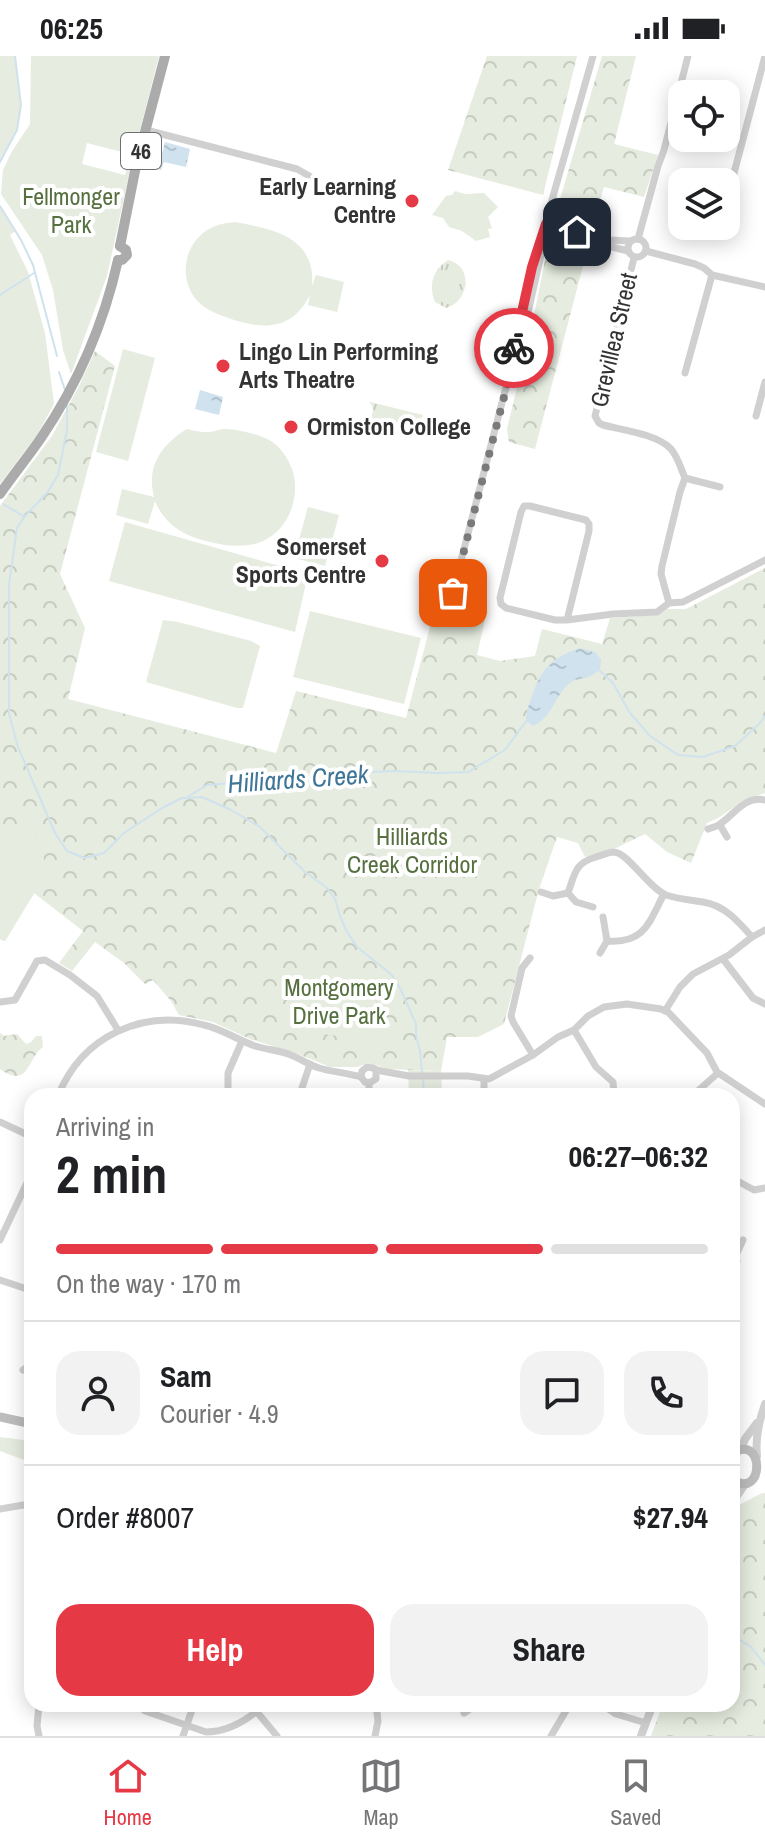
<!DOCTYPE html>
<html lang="en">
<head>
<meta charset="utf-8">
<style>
  :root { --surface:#fff; --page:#f2f2f2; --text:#202124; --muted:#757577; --line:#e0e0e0; --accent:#e63946 }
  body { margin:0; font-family:"Archivo Narrow",sans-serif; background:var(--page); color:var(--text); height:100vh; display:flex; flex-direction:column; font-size:30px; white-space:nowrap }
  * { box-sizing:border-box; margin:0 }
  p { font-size:26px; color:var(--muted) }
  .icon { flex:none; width:44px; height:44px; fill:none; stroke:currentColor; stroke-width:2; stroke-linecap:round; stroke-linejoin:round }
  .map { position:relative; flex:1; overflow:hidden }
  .drawer { position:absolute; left:24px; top:1032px; width:716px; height:624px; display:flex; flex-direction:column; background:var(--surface); border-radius:24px; box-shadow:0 4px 20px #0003 }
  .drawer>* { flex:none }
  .controls { position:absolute; left:668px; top:24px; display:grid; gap:16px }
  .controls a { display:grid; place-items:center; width:72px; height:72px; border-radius:16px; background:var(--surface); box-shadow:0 4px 20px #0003; font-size:40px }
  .pin { position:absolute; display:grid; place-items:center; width:68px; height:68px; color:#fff; margin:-34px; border-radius:16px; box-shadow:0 4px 12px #0006 }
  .courier { position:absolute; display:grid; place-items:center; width:80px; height:80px; margin:-40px; border:6px solid #e63946; border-radius:50%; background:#fff; color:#222; box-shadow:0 2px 10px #0007 }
  .head em { font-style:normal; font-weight:700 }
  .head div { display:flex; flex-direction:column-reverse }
  .head { display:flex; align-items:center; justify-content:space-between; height:136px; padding:0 32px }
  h1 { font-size:52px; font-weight:700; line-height:60px }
  .bar { display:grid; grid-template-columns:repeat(4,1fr); gap:12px 8px; align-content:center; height:96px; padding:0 32px }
  .bar i { height:10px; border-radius:6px; background:var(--line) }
  .bar .active { background:var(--accent) }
  .bar p { grid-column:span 4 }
  .line { display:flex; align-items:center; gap:20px; padding:0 32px; border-top:2px solid var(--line) }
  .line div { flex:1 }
  .round { display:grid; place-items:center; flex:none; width:84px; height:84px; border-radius:24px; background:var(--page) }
  .primary-button { display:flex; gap:16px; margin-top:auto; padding:16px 32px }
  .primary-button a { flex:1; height:92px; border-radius:24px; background:var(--accent); color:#fff; font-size:32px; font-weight:700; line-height:92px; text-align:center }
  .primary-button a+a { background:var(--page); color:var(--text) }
  .status { display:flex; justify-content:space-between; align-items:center; height:56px; padding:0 40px; background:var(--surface); direction:ltr }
  .status svg { height:22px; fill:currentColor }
  .dock { display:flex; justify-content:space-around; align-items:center; height:112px; border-top:2px solid var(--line); background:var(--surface); font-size:22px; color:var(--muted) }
  .dock a { display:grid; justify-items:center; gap:4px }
  .dock .active { color:var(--accent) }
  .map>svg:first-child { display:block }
  .grass { fill:url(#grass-tufts) }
  .forest { fill:url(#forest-crowns) }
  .green { fill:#e6ecdf; fill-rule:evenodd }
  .water { fill:url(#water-ripples) }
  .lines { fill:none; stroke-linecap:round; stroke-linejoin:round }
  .stream { stroke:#cfe2ee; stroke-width:2 }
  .minor { stroke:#d0d0d0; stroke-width:7 }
  .tertiary { stroke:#d0d0d0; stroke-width:8 }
  .secondary { stroke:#bdbdbd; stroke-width:9 }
  .primary { stroke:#ababab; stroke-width:10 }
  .done { stroke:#7a7a7a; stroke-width:8; stroke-dasharray:0 14.4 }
  .route { stroke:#e63946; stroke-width:10 }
  .poi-dot { fill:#e63946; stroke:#fff; stroke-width:3 }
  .labels { text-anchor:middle; stroke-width:8; stroke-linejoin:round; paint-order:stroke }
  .shield { fill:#fff; stroke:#707070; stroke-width:2 }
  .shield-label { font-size:22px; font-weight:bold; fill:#333 }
  .poi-label { font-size:24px; font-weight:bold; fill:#333; stroke:#fff; text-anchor:end }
  .park-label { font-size:24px; fill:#56703f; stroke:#fff }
  .street-label { font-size:24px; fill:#333; stroke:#fff }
  .water-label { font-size:26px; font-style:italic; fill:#3f7597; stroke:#fff }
</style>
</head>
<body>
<div class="status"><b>06:25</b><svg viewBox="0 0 49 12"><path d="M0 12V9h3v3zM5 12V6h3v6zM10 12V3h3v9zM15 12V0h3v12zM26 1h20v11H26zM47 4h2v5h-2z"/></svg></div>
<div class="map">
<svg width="765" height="1680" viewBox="0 0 765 1680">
  <defs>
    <pattern id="grass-tufts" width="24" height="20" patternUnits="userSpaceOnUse" patternTransform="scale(2)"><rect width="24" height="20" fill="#e6ecdf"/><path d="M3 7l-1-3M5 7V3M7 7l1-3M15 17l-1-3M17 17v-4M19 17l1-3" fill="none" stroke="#c6cbc0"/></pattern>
    <pattern id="forest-crowns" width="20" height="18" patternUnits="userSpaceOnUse" patternTransform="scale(2)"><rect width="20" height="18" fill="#e6ecdf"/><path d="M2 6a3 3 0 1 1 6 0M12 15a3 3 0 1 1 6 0" fill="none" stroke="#c6cbc0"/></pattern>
    <pattern id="water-ripples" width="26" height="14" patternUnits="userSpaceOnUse" patternTransform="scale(2)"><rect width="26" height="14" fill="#cfe2ee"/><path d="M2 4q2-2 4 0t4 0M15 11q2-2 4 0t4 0" fill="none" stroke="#b2c2cd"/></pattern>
  </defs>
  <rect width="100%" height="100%" fill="#fff"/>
  <!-- grass -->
  <g class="grass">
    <path d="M448 204C474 210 469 246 446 252L435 246C428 229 433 214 448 204Z"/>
    <path d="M370 346 423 359 417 381 365 368C372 360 376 356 370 346Z"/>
  </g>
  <!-- forest -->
  <g class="forest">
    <polygon points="487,0 577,0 543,139 448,114"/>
    <polygon points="602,0 636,0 614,88 658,99 644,141 604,131 591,175 570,168 558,150"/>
    <polygon points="560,183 588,191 535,393 509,386 507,373 533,265 547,194"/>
    <polygon points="95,295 115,310 60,518 85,572 68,643 276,697 296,635 406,662 436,548 438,554 445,553 485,564 477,599 500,605 535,600 542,573 602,588 610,562 657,559 667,553 686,553 765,512 765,737 745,744 718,762 707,767 691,807 667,796 645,778 616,792 585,801 578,787 557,781 539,833 504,968 478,981 447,981 441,1015 388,1013 368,1007 357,1011 330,1011 298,998 250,983 213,966 179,959 171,945 153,924 145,928 124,907 95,886 72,915 59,907 83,875 34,837 5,885 0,883 0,450 52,380 79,330"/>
    <path d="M0 977 4 980 17 978 26 988 31 986 36 980H42L43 991C27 1002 29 1034 0 1013Z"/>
    <polygon points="762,1437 765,1437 765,1680 651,1680 663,1648 732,1648 732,1464 737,1450"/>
  </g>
  <!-- green -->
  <g class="green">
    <polygon points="0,0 15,0 21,49 17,74 0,106"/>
    <path d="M31 0H159L131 109 107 220 71 318 63 294 53 234 42 199 1 138 3 114 11 97 30 68ZM87 87 130 98 125 119 82 108Z"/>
    <polygon points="455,135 465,138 484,137 498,151 488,161 492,172 488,173 490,181 476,185 462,175 449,171 443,162 432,159 446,140 452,139"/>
    <polygon points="0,150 15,175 10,179 28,216 45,277 54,348 37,379 0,428"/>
    <path d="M235 166C273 173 316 181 312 230L316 219 344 226 337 256 308 249 310 239C292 274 265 274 231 263 217 258 203 253 194 241 178 218 186 184 211 172 219 168 226 167 235 166Z"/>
    <polygon points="123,293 155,302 128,405 96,396"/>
    <path d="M187 373C193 374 199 376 205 376 211 377 217 374 223 373 234 372 262 379 271 385 283 393 291 407 294 420 300 451 281 485 249 489 234 491 221 489 206 485 184 480 164 468 155 445L148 468 116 459 122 433 154 441C146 410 162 388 187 373Z"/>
    <polygon points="308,451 339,459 325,510 294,502"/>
    <polygon points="125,466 308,518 295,576 109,525"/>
    <polygon points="310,555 421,582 404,648 293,621"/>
    <polygon points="163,564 178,566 251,585 260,590 243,652 237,652 146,626"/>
    <polygon points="17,775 33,779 42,789 45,810 41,826 5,885 0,883 0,790 7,778"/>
    <polygon points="348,911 369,924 383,967 383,991 367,994 359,982 328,979 301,966 290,937 306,914"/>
    <polygon points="408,1014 441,1015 442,1040 409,1040"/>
    <polygon points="0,1381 32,1385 32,1407 0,1395"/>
  </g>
  <!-- water -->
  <g class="water">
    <polygon points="165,86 190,93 186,111 164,106 161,114 158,113"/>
    <polygon points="200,334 223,341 219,359 195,353"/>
    <path d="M580 592 595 596 601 603 600 614C597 616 591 620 588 621 582 623 576 622 570 627 553 641 554 660 533 670L526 665C526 656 529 648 532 640 542 612 551 602 580 592Z"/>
  </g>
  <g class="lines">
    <!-- stream -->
    <g class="stream">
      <polyline points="0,106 17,74 21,49 15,0"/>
      <polyline points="0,150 21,184 33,209 57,300"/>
      <polyline points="0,239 34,217"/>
      <polyline points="59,316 65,334"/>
      <polyline points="67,348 67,374 58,419 47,437 24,461 17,472 9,529 9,658 18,691 55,777 67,795 85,802 104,797 124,777 162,752 182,742 186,742 207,729 345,717 395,715 439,717 468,716 505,694 527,664"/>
      <polyline points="3,448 23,460"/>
      <polyline points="599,614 613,627 630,657 650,680 678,699 703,701 735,690 761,666 765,660"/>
      <polyline points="187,742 202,741 231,754 260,771 305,816 326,831 335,843 340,860 346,874 357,891 392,919 401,934 416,968 416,979 420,995 422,1016"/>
      <polyline points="423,1022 424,1040"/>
      <polyline points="732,1579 751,1591 765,1609"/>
    </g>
    <!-- minor -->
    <g class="minor">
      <polyline points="146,74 297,113 311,121"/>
      <polyline points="729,136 765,0"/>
      <polyline points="546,168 608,184 630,185"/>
      <polyline points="545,174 628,195"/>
      <polyline points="542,179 593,0"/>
      <circle cx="637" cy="192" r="9"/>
      <polyline points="638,183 658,110 664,94 688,0"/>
      <polyline points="646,195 695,208 704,212 712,219 765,231"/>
      <path d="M634 202 595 360 599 367 603 369C622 374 657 378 671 393 678 401 681 413 685 422L680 436 662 510 661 518 669 547"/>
      <polyline points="511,307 514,288 538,190"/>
      <polyline points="685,317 712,219"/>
      <polyline points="756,360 765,326"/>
      <polyline points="685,422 720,431"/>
      <polyline points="451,543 505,335 520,292 545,181 545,174"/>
      <polyline points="567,564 589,475 589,468 586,464 530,450 524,450 521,456 500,542 501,548 506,552 555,564 567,564 613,558 657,556 669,547 683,546 765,504"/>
      <polyline points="720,769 727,781"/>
      <path d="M708 773C712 771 717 771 720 768 734 759 745 739 765 744"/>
      <polyline points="541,836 553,840 568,837"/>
      <path d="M593 851 576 846 568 837C575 817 575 807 596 801 602 799 609 796 614 796 628 797 649 832 666 839 678 843 690 844 703 846 724 849 738 865 752 881"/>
      <polyline points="603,861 607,885"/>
      <path d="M600 897 607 885C645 888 649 866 664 838"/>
      <polyline points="530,902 522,912 511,960 513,966 533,999"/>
      <polyline points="723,903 753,942 765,948"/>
      <polyline points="0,946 15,944 37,905 45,904 70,919 97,940 118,974"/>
      <polyline points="665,955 680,931 693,918 729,899 752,881 765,874"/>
      <polyline points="574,974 596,1011 613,1026 614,1039"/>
      <polyline points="376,1014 409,1020 468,1020 489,1023 533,999 558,981 574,974 588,960 604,951 627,948 661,953 668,956 707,997 717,1016 765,1048"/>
      <polyline points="369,1027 369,1040"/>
      <polyline points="177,1037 179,1040"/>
      <path d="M58 1040C82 980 143 952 204 969 222 973 238 984 255 990 267 994 280 994 291 999 301 1003 309 1009 319 1012 333 1016 348 1017 361 1021L365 1026 369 1027 376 1023V1014L373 1012 367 1011 362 1015 361 1021"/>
      <polyline points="228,1040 228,1017 242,985"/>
      <polyline points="301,1040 302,1032 310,1008"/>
      <polyline points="484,1040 484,1023"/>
      <polyline points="692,1040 718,1017"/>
      <polyline points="0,1066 32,1081"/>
      <polyline points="732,1122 754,1134 765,1132"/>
      <polyline points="0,1184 32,1116"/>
      <polyline points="732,1200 737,1205 732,1218"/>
      <polyline points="735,1201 743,1184"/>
      <polyline points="0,1224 24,1232 32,1232"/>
      <polyline points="23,1314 32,1308"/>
      <polyline points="0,1453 23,1449 32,1450"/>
      <polyline points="39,1648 37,1670 39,1680"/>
      <path d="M136 1648 145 1655 206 1676C228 1676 249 1663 265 1648"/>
      <polyline points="601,1648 616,1658 646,1667"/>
      <polyline points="256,1655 277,1680"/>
      <polyline points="464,1657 477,1648"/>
      <polyline points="183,1680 194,1648"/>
      <polyline points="375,1680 378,1665 376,1648"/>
      <polyline points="551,1680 570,1648"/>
    </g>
    <!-- tertiary -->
    <g class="tertiary">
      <polyline points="741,1393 745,1383 757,1367"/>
      <path d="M757 1400C755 1381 759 1365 765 1348"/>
      <polyline points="732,1447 746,1427"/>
      <polyline points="641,1680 653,1648"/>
    </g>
    <!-- secondary -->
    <g class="secondary">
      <polyline points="0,1361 32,1368"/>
      <path d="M732 1398C765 1375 765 1446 732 1423"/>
    </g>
    <!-- primary -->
    <g class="primary">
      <polyline points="120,190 136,110 165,0"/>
      <polyline points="118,204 122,204 127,199 126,194 120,190"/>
      <path d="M0 438C13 419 28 401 41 382 77 329 104 267 118 204"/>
    </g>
  </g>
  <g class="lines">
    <!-- done -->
    <polyline class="done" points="453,537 509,322 514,292"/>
    <!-- route -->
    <polyline class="route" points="514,292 532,211 546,168 577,176"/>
  </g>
  <!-- markers -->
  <g class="poi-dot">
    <circle cx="412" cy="145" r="8"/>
    <circle cx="223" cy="310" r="8"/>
    <circle cx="291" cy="371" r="8"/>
    <circle cx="382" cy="505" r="8"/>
  </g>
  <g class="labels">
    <!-- shield labels -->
    <rect class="shield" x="121" y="77" width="40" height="36" rx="6"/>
    <g class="shield-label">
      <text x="141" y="103">46</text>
    </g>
    <!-- poi labels -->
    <g class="poi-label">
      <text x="396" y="139">Early Learning<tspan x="396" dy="28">Centre</tspan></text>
      <text x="239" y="304" text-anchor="start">Lingo Lin Performing<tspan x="239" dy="28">Arts Theatre</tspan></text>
      <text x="307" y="379" text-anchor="start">Ormiston College</text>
      <text x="366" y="499">Somerset<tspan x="366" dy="28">Sports Centre</tspan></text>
    </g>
    <!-- park labels -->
    <g class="park-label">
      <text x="71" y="149">Fellmonger<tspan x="71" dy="28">Park</tspan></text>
      <text x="412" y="789">Hilliards<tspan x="412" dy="28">Creek Corridor</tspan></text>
      <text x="339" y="940">Montgomery<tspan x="339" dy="28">Drive Park</tspan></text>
    </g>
    <!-- street labels -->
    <g class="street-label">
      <text transform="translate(614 284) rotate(-77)" y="8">Grevillea Street</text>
    </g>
    <!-- water labels -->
    <g class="water-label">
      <text transform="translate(298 723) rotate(-4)" y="9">Hilliards Creek</text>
    </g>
  </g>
</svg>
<div class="controls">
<a><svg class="icon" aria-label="locate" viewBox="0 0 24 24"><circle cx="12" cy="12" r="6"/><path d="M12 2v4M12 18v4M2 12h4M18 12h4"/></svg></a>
<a><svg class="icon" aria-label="layers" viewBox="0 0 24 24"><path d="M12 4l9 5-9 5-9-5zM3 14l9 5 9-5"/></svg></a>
</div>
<div class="pin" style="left:453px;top:537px;background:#ea580c"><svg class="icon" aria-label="bag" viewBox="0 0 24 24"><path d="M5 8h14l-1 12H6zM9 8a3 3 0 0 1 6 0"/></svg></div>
<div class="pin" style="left:577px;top:176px;background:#1f2937"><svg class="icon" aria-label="home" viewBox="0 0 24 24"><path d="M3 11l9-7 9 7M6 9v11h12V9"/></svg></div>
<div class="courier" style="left:514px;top:292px"><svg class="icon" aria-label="bike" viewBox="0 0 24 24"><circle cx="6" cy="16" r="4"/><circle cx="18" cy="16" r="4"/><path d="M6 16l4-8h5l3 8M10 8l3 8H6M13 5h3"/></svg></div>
<section class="drawer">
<div class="head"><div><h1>2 min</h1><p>Arriving in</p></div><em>06:27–06:32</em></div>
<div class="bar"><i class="active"></i><i class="active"></i><i class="active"></i><i></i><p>On the way · 170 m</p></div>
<div class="line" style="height:144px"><a class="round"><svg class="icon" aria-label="person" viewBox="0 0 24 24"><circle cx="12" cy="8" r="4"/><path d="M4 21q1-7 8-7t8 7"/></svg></a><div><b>Sam</b><p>Courier · 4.9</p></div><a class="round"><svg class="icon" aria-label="chat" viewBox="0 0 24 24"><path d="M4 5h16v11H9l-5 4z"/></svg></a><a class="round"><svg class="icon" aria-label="phone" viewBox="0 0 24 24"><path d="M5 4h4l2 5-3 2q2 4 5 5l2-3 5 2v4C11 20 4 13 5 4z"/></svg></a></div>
<div class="line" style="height:104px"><div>Order #8007</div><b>$27.94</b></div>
<div class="primary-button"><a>Help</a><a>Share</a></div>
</section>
</div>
<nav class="dock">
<a class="active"><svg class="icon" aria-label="home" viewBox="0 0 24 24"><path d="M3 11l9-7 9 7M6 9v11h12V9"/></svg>Home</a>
<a><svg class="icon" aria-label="map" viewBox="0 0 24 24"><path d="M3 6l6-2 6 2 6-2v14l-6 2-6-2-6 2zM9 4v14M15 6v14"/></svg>Map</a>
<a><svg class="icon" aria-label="saved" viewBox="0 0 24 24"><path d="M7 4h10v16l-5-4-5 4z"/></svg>Saved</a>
</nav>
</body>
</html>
